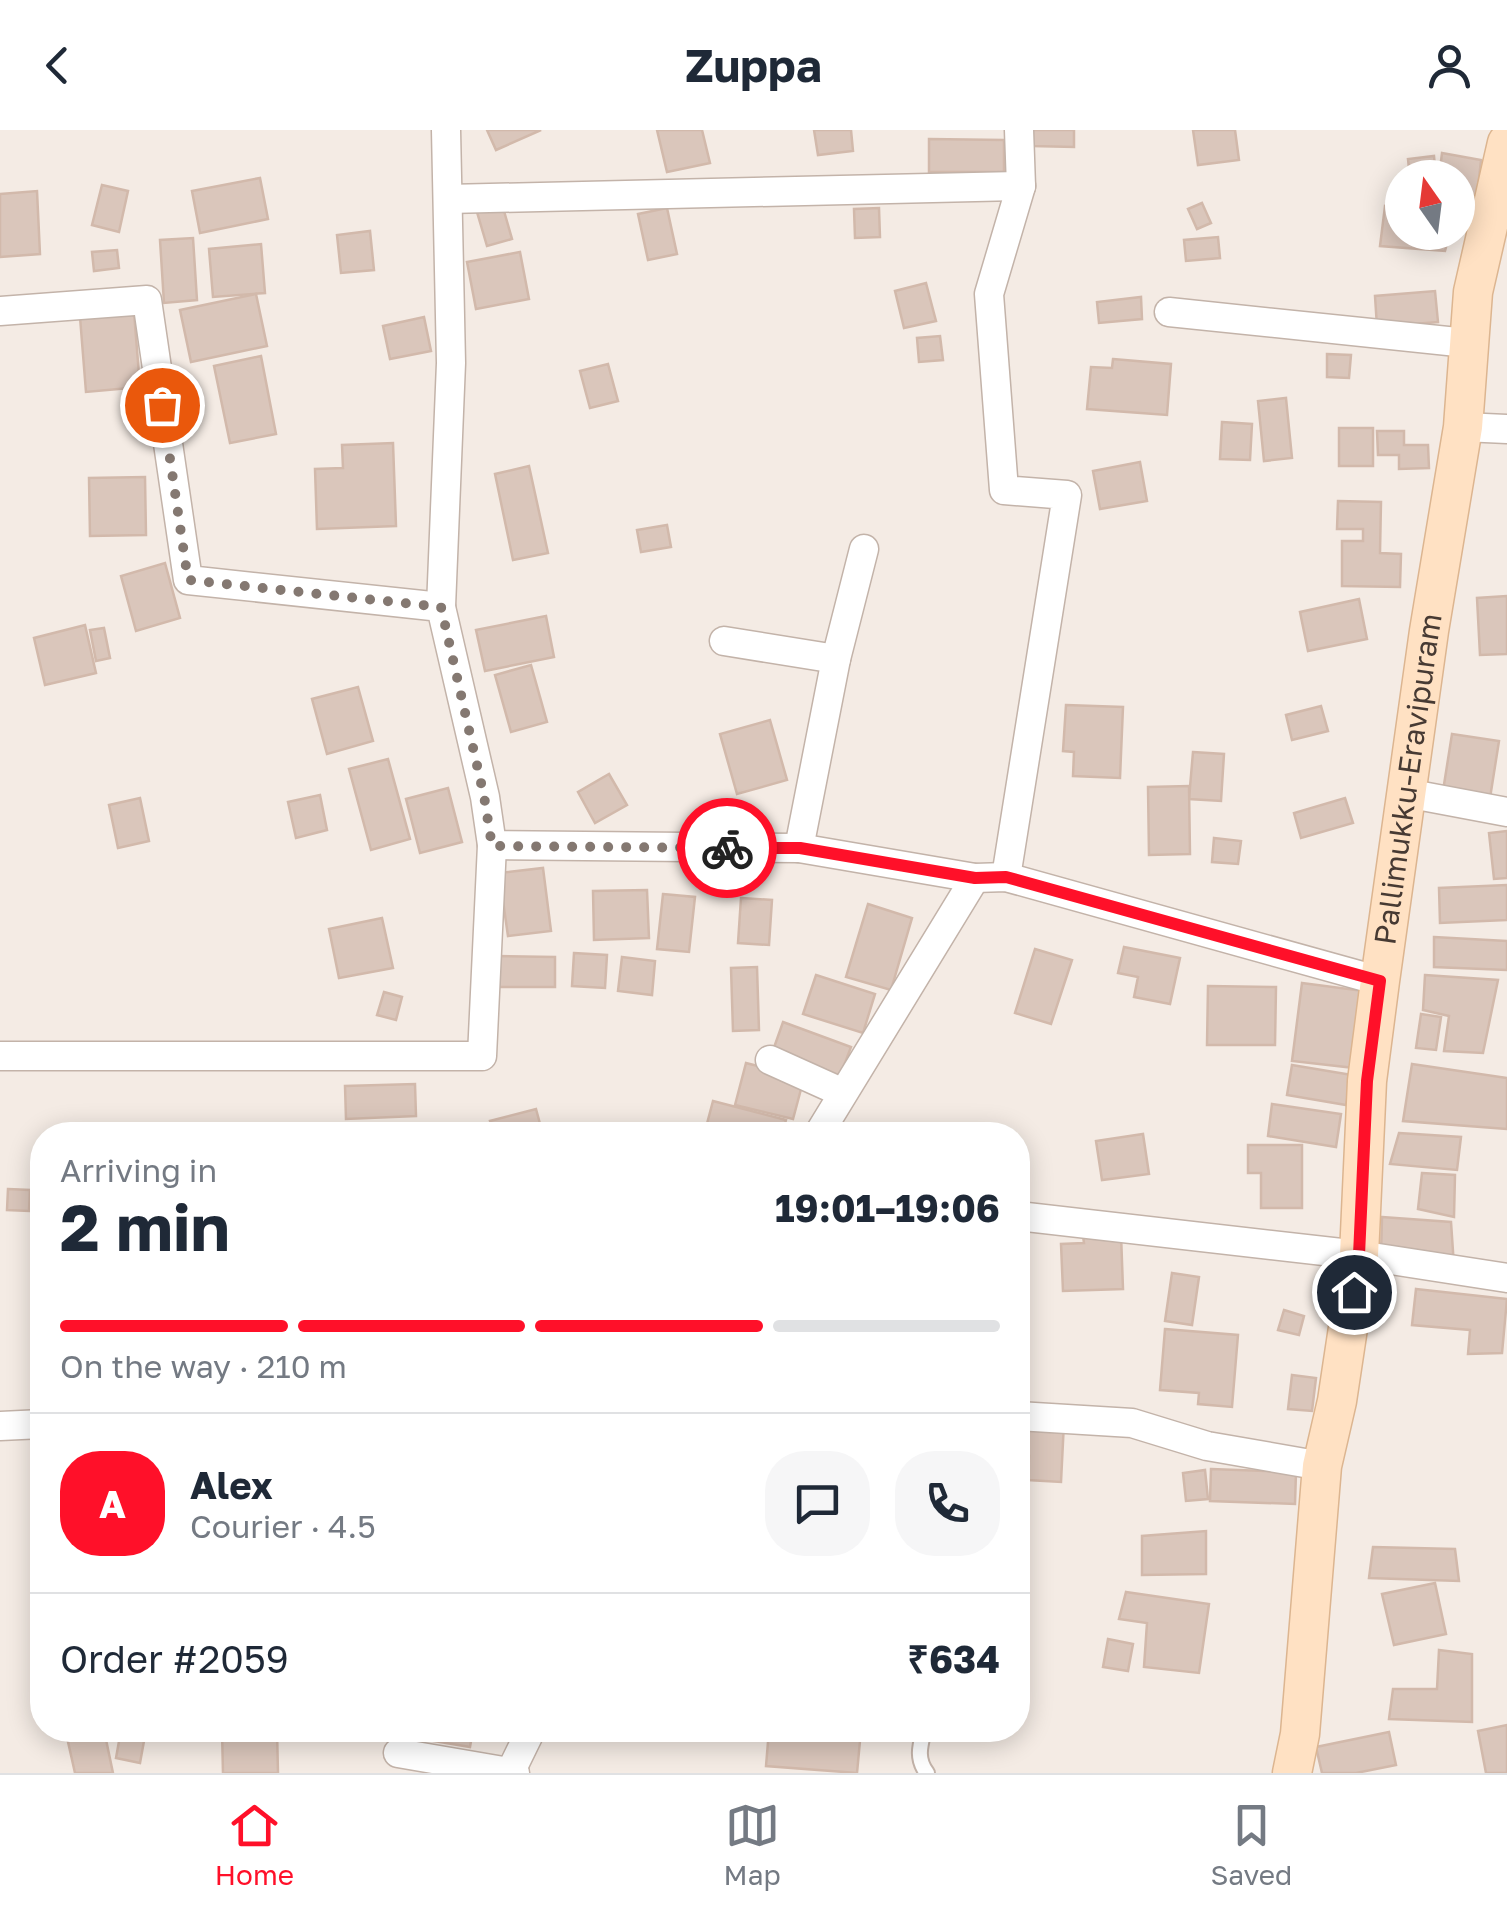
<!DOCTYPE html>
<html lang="en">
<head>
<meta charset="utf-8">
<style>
  :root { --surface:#fff; --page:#f6f6f7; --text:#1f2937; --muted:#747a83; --line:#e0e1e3; --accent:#ff1029 }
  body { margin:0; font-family:"Golos Text",sans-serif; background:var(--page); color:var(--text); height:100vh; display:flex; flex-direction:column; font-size:38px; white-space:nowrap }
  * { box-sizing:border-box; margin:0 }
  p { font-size:32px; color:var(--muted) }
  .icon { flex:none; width:55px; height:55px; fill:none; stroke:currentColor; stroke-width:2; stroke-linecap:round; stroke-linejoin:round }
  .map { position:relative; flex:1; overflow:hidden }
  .sheet { position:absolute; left:30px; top:992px; width:1000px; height:620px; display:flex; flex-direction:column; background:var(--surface); border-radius:40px; box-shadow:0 5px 25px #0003 }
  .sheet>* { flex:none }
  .needle { width:65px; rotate:346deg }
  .buttons { position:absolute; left:1385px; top:30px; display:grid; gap:20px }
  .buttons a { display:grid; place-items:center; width:90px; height:90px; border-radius:50%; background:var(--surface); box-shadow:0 5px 25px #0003; font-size:50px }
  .pin { position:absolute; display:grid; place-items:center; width:85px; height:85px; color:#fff; margin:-42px; border:5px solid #fff; border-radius:50%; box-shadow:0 2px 10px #0007 }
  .courier { position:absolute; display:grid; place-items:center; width:100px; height:100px; margin:-50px; border:8px solid #ff1029; border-radius:50%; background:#fff; color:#222; box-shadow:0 2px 12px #0007 }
  .head em { font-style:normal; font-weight:700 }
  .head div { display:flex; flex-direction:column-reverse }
  .head { display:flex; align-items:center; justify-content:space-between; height:170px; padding:0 30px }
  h1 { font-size:65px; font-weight:700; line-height:75px }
  .bar { display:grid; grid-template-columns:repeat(4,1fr); gap:15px 10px; align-content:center; height:120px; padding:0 30px }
  .bar i { height:12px; border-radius:8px; background:var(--line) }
  .bar .selected { background:var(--accent) }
  .bar p { grid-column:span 4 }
  .line { display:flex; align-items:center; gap:25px; padding:0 30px; border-top:2px solid var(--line) }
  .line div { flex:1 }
  .round { display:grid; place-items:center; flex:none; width:105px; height:105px; border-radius:40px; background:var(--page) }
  header { display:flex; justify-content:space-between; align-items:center; height:130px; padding:0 30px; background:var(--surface); font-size:45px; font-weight:700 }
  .dock { display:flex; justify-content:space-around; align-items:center; height:140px; border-top:2px solid var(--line); background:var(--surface); font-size:28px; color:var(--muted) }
  .dock a { display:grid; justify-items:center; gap:5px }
  .dock .selected { color:var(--accent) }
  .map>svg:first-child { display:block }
  .building { fill:#dac6bb; stroke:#d2b9ab; stroke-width:2.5 }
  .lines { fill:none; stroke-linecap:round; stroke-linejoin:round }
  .lane-casing { stroke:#c3b3a9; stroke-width:18 }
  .street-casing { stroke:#c3b3a9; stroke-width:31 }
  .secondary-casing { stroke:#dcb590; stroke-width:41 }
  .lane { stroke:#fff; stroke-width:14 }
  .street { stroke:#fff; stroke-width:28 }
  .secondary { stroke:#ffe1c3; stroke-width:38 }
  .done { stroke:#847871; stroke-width:10; stroke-dasharray:0 18 }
  .route { stroke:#ff1029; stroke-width:12 }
  .labels { text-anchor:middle; stroke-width:9; stroke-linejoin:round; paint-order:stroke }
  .street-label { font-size:30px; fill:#473a33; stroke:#fff }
</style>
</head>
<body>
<header><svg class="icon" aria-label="back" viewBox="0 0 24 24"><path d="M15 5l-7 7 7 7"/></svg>Zuppa<svg class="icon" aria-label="person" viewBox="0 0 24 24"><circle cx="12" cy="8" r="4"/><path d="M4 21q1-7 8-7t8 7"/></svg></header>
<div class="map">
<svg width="1507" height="1643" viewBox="0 0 1507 1643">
  <rect width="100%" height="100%" fill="#f4ebe4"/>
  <!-- building -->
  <g class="building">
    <polygon points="487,0 541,0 496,20"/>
    <polygon points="657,0 702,0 710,33 667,42"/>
    <polygon points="814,0 851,0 853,21 818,25"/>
    <polygon points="1032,0 1074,0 1074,17 1032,16"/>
    <polygon points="1193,0 1235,0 1239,30 1198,35"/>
    <polygon points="929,9 1004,10 1004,42 929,42"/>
    <polygon points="1442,23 1481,30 1477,68 1458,68 1458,48 1439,48"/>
    <polygon points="1434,26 1436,48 1410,48 1408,29"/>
    <polygon points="260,48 268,89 200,103 192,61"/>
    <polygon points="102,55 128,61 119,102 92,95"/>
    <polygon points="37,61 40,124 0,127 0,64"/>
    <polygon points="1202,73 1211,93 1197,99 1188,79"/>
    <polygon points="502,74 512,109 487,116 477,82"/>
    <polygon points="1385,76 1402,81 1402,102 1450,102 1445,121 1380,116"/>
    <polygon points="667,78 677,124 648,130 638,84"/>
    <polygon points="879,78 880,107 855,108 854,79"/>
    <polygon points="370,101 374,140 341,143 337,105"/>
    <polygon points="1218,107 1220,128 1186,131 1184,110"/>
    <polygon points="193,108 197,170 164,173 160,110"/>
    <polygon points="261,114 265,163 213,167 209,119"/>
    <polygon points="117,120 119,138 94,141 92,122"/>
    <polygon points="520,122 529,169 476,179 467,132"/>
    <polygon points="926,153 936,191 904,198 895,161"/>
    <polygon points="1435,161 1438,192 1377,197 1375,166"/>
    <polygon points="256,164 267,216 191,232 180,180"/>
    <polygon points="1141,167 1142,189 1099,193 1097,172"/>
    <polygon points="134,182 140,257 86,262 80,187"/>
    <polygon points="424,187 431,221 390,229 383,196"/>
    <polygon points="940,206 943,230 919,232 917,208"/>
    <polygon points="1327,224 1351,225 1349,248 1327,247"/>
    <polygon points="261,226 276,304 230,313 214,236"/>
    <polygon points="1113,229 1171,234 1167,285 1087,279 1091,237 1112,238"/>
    <polygon points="608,234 618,271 590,278 580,241"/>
    <polygon points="1286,268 1292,328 1264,331 1258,271"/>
    <polygon points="1222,292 1252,294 1250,330 1220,329"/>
    <rect x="1339" y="298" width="34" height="38"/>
    <polygon points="1377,301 1404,301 1404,315 1428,315 1429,338 1399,339 1399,325 1378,325"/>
    <polygon points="393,313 396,396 317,399 315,339 343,338 342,315"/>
    <polygon points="1140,332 1147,371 1100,379 1093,341"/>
    <polygon points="529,336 548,423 513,430 495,344"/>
    <polygon points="145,347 146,405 90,406 89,348"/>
    <polygon points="1338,371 1381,372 1380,423 1401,424 1400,457 1342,456 1342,411 1363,411 1363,399 1337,399"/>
    <polygon points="667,395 671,417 641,422 637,400"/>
    <polygon points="165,433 180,488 136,501 121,446"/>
    <polygon points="1507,466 1507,524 1480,525 1477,468"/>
    <polygon points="1359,469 1367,509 1308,521 1300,482"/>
    <polygon points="546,486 554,527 485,541 476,500"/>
    <polygon points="85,495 96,543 45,555 34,508"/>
    <polygon points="104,498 110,528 96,531 90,500"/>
    <polygon points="531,535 547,592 511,602 495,545"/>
    <polygon points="358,557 373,611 327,624 312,569"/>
    <polygon points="1066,575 1123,577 1120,648 1073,646 1074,622 1063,621"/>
    <polygon points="1321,576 1328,601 1292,610 1286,585"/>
    <polygon points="770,590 787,650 737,664 720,604"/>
    <polygon points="1452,604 1499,611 1490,668 1443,661"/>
    <polygon points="1193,622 1224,624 1221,671 1189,669"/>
    <polygon points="388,629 410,709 371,720 349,639"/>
    <polygon points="609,644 627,675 595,693 578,662"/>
    <polygon points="1189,656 1190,724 1149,725 1148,657"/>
    <polygon points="448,658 462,712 420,723 406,669"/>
    <polygon points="320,665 327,700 296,708 288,672"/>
    <polygon points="140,668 149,711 118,718 109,675"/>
    <polygon points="1345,668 1353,693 1301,708 1294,683"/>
    <polygon points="1507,701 1507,748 1494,749 1489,703"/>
    <polygon points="1214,708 1241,711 1238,734 1212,732"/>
    <polygon points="543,738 551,801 508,806 499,743"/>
    <polygon points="1507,755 1507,790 1440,793 1439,758"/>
    <polygon points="647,760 649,808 594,810 593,761"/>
    <polygon points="663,764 695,767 689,822 657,819"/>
    <polygon points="741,768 772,770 769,815 738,813"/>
    <polygon points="868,774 912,788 891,860 846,847"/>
    <polygon points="382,788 393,838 339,848 329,799"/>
    <polygon points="1434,807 1507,811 1507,840 1434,837"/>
    <polygon points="1124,817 1180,828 1170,874 1134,867 1138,847 1118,843"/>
    <polygon points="1035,819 1072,830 1051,894 1015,883"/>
    <polygon points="574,823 607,825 605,858 572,856"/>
    <polygon points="497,826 555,827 555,857 496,857"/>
    <polygon points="622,827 655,831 652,865 618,861"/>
    <polygon points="757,837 759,900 733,901 731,838"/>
    <polygon points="816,845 875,864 863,903 803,884"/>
    <polygon points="1425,845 1498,850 1483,923 1444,921 1449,886 1423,880"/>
    <polygon points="1302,853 1364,861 1355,938 1292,931"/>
    <polygon points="1208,856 1276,857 1275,915 1207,915"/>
    <polygon points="384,862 402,867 396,890 377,885"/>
    <polygon points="1421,884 1441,887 1436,920 1416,918"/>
    <polygon points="783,892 851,917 839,949 771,926"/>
    <polygon points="746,933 804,948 793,989 735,975"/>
    <polygon points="1412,934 1507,948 1507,999 1403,991"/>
    <polygon points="1292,935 1352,945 1346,975 1287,965"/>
    <polygon points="415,954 416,986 346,989 345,956"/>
    <polygon points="713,971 786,990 782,1005 704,1005"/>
    <polygon points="1272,974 1341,984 1336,1017 1268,1006"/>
    <polygon points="536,979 543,1005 494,1005 490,991"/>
    <polygon points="1399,1003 1461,1007 1457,1040 1390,1034"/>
    <polygon points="1143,1004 1149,1044 1102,1050 1096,1011"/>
    <polygon points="1248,1015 1302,1015 1302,1078 1261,1078 1261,1043 1248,1043"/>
    <polygon points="1422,1043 1455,1045 1454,1087 1418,1079"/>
    <polygon points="8,1059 30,1060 29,1081 7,1080"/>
    <polygon points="1382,1087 1451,1092 1454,1136 1381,1125"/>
    <polygon points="1121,1104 1123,1159 1063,1161 1061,1114 1084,1113 1083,1106"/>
    <polygon points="1172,1143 1199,1147 1192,1195 1165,1191"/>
    <polygon points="1416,1159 1507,1169 1502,1223 1468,1224 1470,1200 1412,1195"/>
    <polygon points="1284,1180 1304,1186 1299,1205 1278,1200"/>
    <polygon points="1165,1199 1238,1205 1232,1277 1198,1274 1199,1263 1160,1260"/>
    <polygon points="1292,1245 1316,1248 1312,1281 1288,1279"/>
    <polygon points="1018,1290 1064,1292 1061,1352 1028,1350 1029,1326 1018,1325"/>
    <polygon points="1211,1339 1296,1342 1295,1374 1210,1371"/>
    <polygon points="1205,1340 1208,1369 1186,1371 1183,1343"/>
    <polygon points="1206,1401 1206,1444 1142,1445 1142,1406"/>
    <polygon points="1373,1417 1455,1419 1459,1451 1369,1448"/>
    <polygon points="1435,1453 1446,1504 1394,1515 1382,1464"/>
    <polygon points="1126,1462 1209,1474 1199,1543 1144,1537 1147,1493 1119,1489"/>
    <polygon points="1108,1509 1133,1514 1128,1541 1103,1537"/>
    <polygon points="1439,1520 1472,1524 1472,1592 1389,1589 1393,1559 1437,1559"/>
    <polygon points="1507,1595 1507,1643 1486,1643 1478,1601"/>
    <polygon points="78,1600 104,1600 113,1643 75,1643 66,1603"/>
    <polygon points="121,1600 146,1600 140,1633 116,1628"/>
    <polygon points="222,1600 277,1600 278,1643 223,1643"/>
    <polygon points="430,1600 473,1600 470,1617 428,1610"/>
    <polygon points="769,1600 861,1600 857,1643 766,1636"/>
    <polygon points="1389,1602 1396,1635 1356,1643 1322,1643 1316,1617"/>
  </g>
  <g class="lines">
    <defs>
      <path id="lane" d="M924 1600C920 1616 916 1629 927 1643"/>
      <g id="street">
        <polyline points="448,69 1021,56"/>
        <polyline points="0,181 147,170 188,450 441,477 485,667 492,715 799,718 975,748 1006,747 1380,851"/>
        <polyline points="1169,182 1467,213"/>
        <polyline points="1463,297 1507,299"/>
        <polyline points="441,477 451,233 446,0"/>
        <polyline points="724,511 836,529"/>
        <polyline points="1406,663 1507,682"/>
        <polyline points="799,718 836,529 864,419"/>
        <polyline points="1006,747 1067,365 1004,360 989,164 1021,56 1019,0"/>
        <polyline points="0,926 482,926 492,715"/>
        <polyline points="770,930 841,962"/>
        <polyline points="818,1005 975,748"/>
        <polyline points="1018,1086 1359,1125 1507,1148"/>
        <polyline points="1018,1286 1132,1293 1207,1316 1322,1336"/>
        <polyline points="0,1296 42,1294"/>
        <polyline points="398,1623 515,1643"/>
        <polyline points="510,1643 531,1600"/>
      </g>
      <g id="secondary">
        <path id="s1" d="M1292 1643 1300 1604 1322 1336 1337 1271 1359 1125 1367 951 1380 851 1429 501 1463 297 1473 162 1507 13"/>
      </g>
    </defs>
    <!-- lane casing -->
    <use href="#lane" class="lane-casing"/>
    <!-- street casing -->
    <use href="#street" class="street-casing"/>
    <!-- secondary casing -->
    <use href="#secondary" class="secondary-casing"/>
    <!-- lane -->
    <use href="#lane" class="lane"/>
    <!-- street -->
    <use href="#street" class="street"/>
    <!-- secondary -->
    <use href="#secondary" class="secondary"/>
  </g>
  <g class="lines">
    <!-- done -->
    <polyline class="done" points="162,275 188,450 441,477 484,666 492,716 727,718"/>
    <!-- route -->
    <polyline class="route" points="727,718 800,718 975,748 1006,747 1380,851 1367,951 1359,1125 1354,1162"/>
  </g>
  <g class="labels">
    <!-- street labels -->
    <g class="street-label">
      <text dy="10" stroke="none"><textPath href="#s1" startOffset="1002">Pallimukku-Eravipuram</textPath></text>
    </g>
  </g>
</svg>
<div class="buttons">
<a><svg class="needle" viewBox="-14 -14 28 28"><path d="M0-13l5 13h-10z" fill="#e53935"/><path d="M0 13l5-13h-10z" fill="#747a83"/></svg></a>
</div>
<div class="pin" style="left:162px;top:275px;background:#ea580c"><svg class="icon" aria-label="bag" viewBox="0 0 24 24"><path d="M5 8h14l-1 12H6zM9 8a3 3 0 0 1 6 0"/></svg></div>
<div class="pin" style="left:1354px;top:1162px;background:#1f2937"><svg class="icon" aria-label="home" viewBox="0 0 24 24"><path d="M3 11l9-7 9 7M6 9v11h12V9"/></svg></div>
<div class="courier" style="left:727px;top:718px"><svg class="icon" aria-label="bike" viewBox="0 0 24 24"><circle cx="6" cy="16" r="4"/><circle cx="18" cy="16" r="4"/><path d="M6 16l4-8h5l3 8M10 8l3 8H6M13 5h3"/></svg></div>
<section class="sheet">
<div class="head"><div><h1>2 min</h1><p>Arriving in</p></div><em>19:01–19:06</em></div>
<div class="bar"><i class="selected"></i><i class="selected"></i><i class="selected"></i><i></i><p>On the way · 210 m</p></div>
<div class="line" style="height:180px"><b class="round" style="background:var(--accent);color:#fff">A</b><div><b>Alex</b><p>Courier · 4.5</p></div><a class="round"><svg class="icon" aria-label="chat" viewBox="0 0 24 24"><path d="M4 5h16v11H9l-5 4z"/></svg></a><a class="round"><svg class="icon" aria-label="phone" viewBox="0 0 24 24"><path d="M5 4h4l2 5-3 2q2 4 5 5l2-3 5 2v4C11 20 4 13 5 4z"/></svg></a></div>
<div class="line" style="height:130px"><div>Order #2059</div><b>₹634</b></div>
</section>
</div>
<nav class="dock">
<a class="selected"><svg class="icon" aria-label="home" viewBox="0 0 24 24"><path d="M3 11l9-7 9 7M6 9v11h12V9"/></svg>Home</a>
<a><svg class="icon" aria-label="map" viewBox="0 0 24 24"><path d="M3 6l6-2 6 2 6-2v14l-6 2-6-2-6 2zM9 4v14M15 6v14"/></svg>Map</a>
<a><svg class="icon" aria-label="saved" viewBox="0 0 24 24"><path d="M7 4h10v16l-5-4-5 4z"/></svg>Saved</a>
</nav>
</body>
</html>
